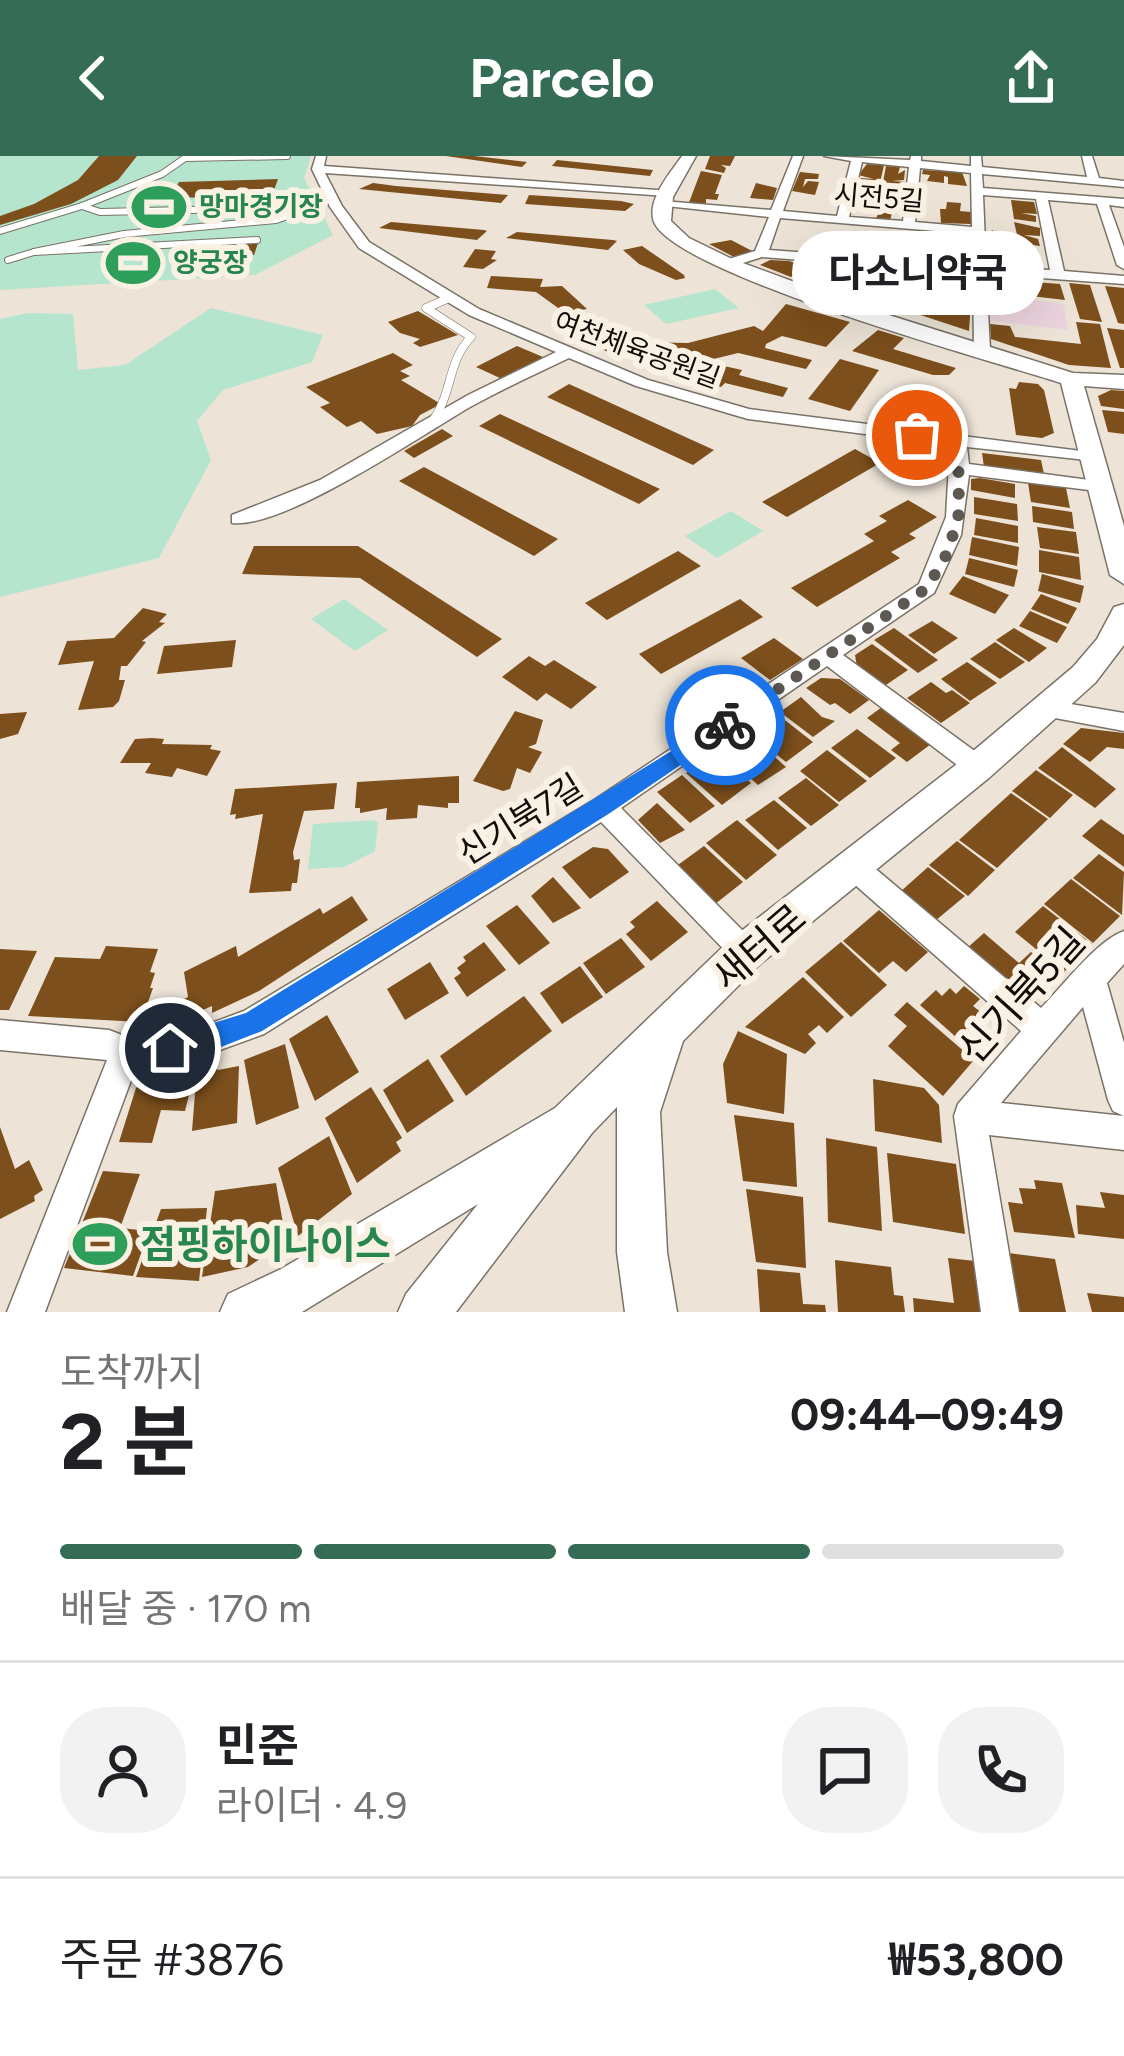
<!DOCTYPE html>
<html lang="ko">
<head>
<meta charset="utf-8">
<style>
  :root { --surface:#fff; --page:#f2f2f2; --text:#202124; --muted:#757577; --line:#e0e0e0; --accent:#346c55 }
  body { margin:0; font-family:Figtree,"Noto Sans KR",sans-serif; background:var(--page); color:var(--text); height:100vh; display:flex; flex-direction:column; font-size:45px; white-space:nowrap }
  * { box-sizing:border-box; margin:0 }
  p { font-size:39px; color:var(--muted) }
  .icon { flex:none; width:66px; height:66px; fill:none; stroke:currentColor; stroke-width:2; stroke-linecap:round; stroke-linejoin:round }
  .map { position:relative; height:1156px; overflow:hidden }
  .drawer { display:flex; flex-direction:column; background:var(--surface); flex:1 }
  .drawer>* { flex:none }
  .pin { position:absolute; display:grid; place-items:center; width:102px; height:102px; color:#fff; margin:-51px; border:6px solid #fff; border-radius:50%; box-shadow:0 3px 12px #0007 }
  .courier { position:absolute; display:grid; place-items:center; width:120px; height:120px; margin:-60px; border:9px solid #1a73e8; border-radius:50%; background:#fff; color:#222; box-shadow:0 3px 15px #0007 }
  .bubble { position:absolute; height:84px; border-radius:42px; background:var(--surface); box-shadow:0 12px 48px #0002; font-size:39px; font-weight:700; line-height:84px; text-align:center }
  .overview em { font-style:normal; font-weight:700 }
  .overview div { display:flex; flex-direction:column-reverse }
  .overview { display:flex; align-items:center; justify-content:space-between; height:204px; padding:0 60px }
  h1 { font-size:78px; font-weight:700; line-height:90px }
  .bar { display:grid; grid-template-columns:repeat(4,1fr); gap:18px 12px; align-content:center; height:144px; padding:0 60px }
  .bar i { height:15px; border-radius:9px; background:var(--line) }
  .bar .on { background:var(--accent) }
  .bar p { grid-column:span 4 }
  .line { display:flex; align-items:center; gap:30px; padding:0 60px; border-top:3px solid var(--line) }
  .line div { flex:1 }
  .round { display:grid; place-items:center; flex:none; width:126px; height:126px; border-radius:48px; background:var(--page) }
  header { display:flex; justify-content:space-between; align-items:center; height:156px; padding:0 60px; background:var(--accent); color:#fff; font-size:54px; font-weight:700 }
  .map>svg:first-child { display:block }
  .commercial { fill:#ecd4de }
  .green { fill:#b5e5cd }
  .building { fill:#7c4f1c }
  .lines { fill:none; stroke-linecap:round; stroke-linejoin:round }
  .service-far1-casing { stroke:#7a7267; stroke-width:8 }
  .service-casing { stroke:#7a7267; stroke-width:9 }
  .minor-casing { stroke:#7a7267; stroke-width:3 }
  .tertiary-casing { stroke:#7a7267; stroke-width:3 }
  .service-far1 { stroke:#fff; stroke-width:6 }
  .service { stroke:#fff; stroke-width:8 }
  .minor { fill:#fff; fill-rule:evenodd }
  .tertiary { fill:#fff; fill-rule:evenodd }
  .route { fill:#1a73e8 }
  .done { stroke:#5d5851; stroke-width:12; stroke-dasharray:0 21.6 }
  .labels { text-anchor:middle; stroke-width:12; stroke-linejoin:round; paint-order:stroke }
  .far-street-label { font-size:27px; fill:#100d09; stroke:#faf1e5 }
  .far-leisure-label { font-size:27px; font-weight:bold; fill:#27864d; stroke:#faf1e5; text-anchor:start }
  .street-label { font-size:33px; fill:#100d09; stroke:#faf1e5 }
  .near-street-label { font-size:39px; fill:#100d09; stroke:#faf1e5 }
  .near-leisure-label { font-size:39px; font-weight:bold; fill:#27864d; stroke:#faf1e5; text-anchor:start }
</style>
</head>
<body>
<header><svg class="icon" aria-label="back" viewBox="0 0 24 24"><path d="M15 5l-7 7 7 7"/></svg>Parcelo<svg class="icon" aria-label="share" viewBox="0 0 24 24"><path d="M12 15V3M7 8l5-5 5 5M5 13v7h14v-7"/></svg></header>
<div class="map">
<svg width="1124" height="1156" viewBox="0 0 1124 1156">
  <rect width="100%" height="100%" fill="#ede4d7"/>
  <!-- commercial -->
  <polygon class="commercial" points="988,139 1064,148 1068,174 988,164"/>
  <!-- green -->
  <g class="green">
    <polygon points="0,0 311,0 304,22 333,79 255,119 0,134"/>
    <polygon points="715,133 739,152 666,168 644,149"/>
    <polygon points="211,152 323,179 312,206 223,234 197,265 211,304 159,402 0,441 0,163 28,157 73,158 78,214 125,209"/>
    <polygon points="731,355 763,375 717,402 685,380"/>
    <polygon points="344,443 388,474 355,495 311,463"/>
    <polygon points="374,664 378,667 375,695 344,711 308,713 313,668"/>
  </g>
  <!-- building -->
  <g class="building">
    <polygon points="99,0 137,0 118,24 71,48 0,69 0,60 34,48 78,24"/>
    <polygon points="446,0 474,0 527,6 522,11"/>
    <polygon points="710,0 735,0 730,10 721,9 726,12 724,17 705,13"/>
    <polygon points="557,4 653,14 650,20 552,10"/>
    <polygon points="867,8 884,9 878,36 865,35 875,28 858,27 860,22 874,23 858,19"/>
    <polygon points="886,10 900,11 898,18 905,14 904,24 892,25 907,26 903,39 881,37"/>
    <polygon points="923,14 962,16 967,30 948,28 948,21 944,20 944,27 927,25 930,19 922,18"/>
    <polygon points="701,15 722,19 715,38 719,38 717,44 706,43 706,51 688,49"/>
    <polygon points="800,16 819,18 818,23 805,23 803,31 808,25 819,26 815,39 792,35"/>
    <polygon points="278,23 272,40 170,42 179,26"/>
    <polygon points="373,27 396,30 508,39 501,47 359,33"/>
    <polygon points="756,27 777,32 773,44 750,42"/>
    <polygon points="529,39 621,45 634,48 625,55 525,48"/>
    <polygon points="880,39 903,42 901,48 895,47 890,64 876,62 885,46 878,45"/>
    <polygon points="1011,44 1034,46 1037,58 1021,57 1036,60 1036,66 1014,63"/>
    <polygon points="947,46 961,47 960,55 971,56 971,68 941,67 940,53 946,53"/>
    <polygon points="391,66 484,74 487,75 477,84 379,72"/>
    <polygon points="1014,66 1040,72 1040,80 1024,79 1038,83 1040,90 1019,87"/>
    <polygon points="917,72 961,76 971,81 971,94 944,91 943,84 958,86 957,81 940,79 931,83 941,84 942,92 919,90"/>
    <polygon points="992,74 1002,81 1009,76 1008,98 992,97 992,91 999,90 985,88"/>
    <polygon points="517,76 613,84 617,85 608,94 506,82"/>
    <polygon points="897,79 916,81 920,101 898,99"/>
    <polygon points="731,84 756,97 736,102 709,88"/>
    <polygon points="258,87 254,99 233,100 230,105 217,102 222,90"/>
    <polygon points="642,90 684,119 685,122 676,124 639,108 623,94"/>
    <polygon points="475,93 496,95 491,103 497,104 483,113 463,111"/>
    <polygon points="770,104 789,105 808,111 791,121 760,109"/>
    <polygon points="818,108 844,117 823,130 796,120"/>
    <polygon points="491,120 543,123 540,131 562,130 587,153 565,157 536,136 487,132"/>
    <polygon points="1010,124 1060,128 1065,144 1014,138 1009,135"/>
    <polygon points="1069,127 1090,129 1102,166 1080,163"/>
    <polygon points="880,130 906,139 891,149 864,140"/>
    <polygon points="1105,130 1124,132 1124,168 1118,167"/>
    <polygon points="910,143 947,154 949,144 971,146 969,175 896,151"/>
    <polygon points="786,148 850,166 826,191 782,180 766,188 765,192 812,204 806,213 738,197 689,209 719,216 724,210 742,214 739,219 788,232 783,241 725,227 721,231 648,210 651,207 606,195 572,177 588,171 603,179 639,186 688,187 754,170 763,175"/>
    <polygon points="418,155 458,179 420,191 413,187 420,183 400,177 388,166"/>
    <polygon points="1076,166 1100,168 1111,212 1069,209 991,183 990,168 1010,170 1015,181 1081,188"/>
    <polygon points="1107,172 1124,174 1124,212 1120,212"/>
    <polygon points="878,174 904,182 893,193 956,212 949,219 933,219 852,195"/>
    <polygon points="517,190 543,201 502,223 476,211"/>
    <polygon points="393,197 413,209 400,215 410,220 401,224 441,248 420,259 412,270 377,278 361,265 347,271 320,251 330,247 306,231"/>
    <polygon points="840,203 879,214 850,255 808,243"/>
    <polygon points="1019,226 1038,228 1044,234 1054,277 1042,282 1016,279 1009,232 1016,233"/>
    <polygon points="569,228 714,294 693,309 547,241"/>
    <polygon points="1111,234 1124,235 1124,253 1101,250 1098,240"/>
    <polygon points="926,248 942,252 951,273 909,266"/>
    <polygon points="1102,254 1124,256 1124,278 1108,276"/>
    <polygon points="500,258 660,333 639,348 479,270"/>
    <polygon points="442,273 453,280 414,302 404,295"/>
    <polygon points="855,293 880,307 787,361 762,346"/>
    <polygon points="982,297 1041,304 1044,318 984,311"/>
    <polygon points="424,311 558,383 534,400 399,325"/>
    <polygon points="980,322 1015,328 1015,342 971,334 971,323"/>
    <polygon points="1028,327 1066,332 1070,352 1031,346"/>
    <polygon points="974,341 1017,348 1018,365 974,358"/>
    <polygon points="908,344 937,361 909,378 916,382 891,396 900,402 817,451 791,432 874,385 864,378 887,365 879,360"/>
    <polygon points="1032,350 1072,356 1074,373 1033,366"/>
    <polygon points="976,362 1018,370 1018,387 974,379"/>
    <polygon points="1037,371 1076,376 1079,398 1040,392"/>
    <polygon points="972,381 1019,391 1017,410 969,399"/>
    <polygon points="254,390 358,390 502,483 477,501 360,422 242,418"/>
    <polygon points="1039,394 1079,401 1081,424 1039,416"/>
    <polygon points="678,395 701,410 607,464 585,447"/>
    <polygon points="969,402 1018,414 1014,431 965,418"/>
    <polygon points="1042,418 1084,430 1080,447 1038,435"/>
    <polygon points="963,420 1009,439 995,458 949,438"/>
    <polygon points="1041,438 1077,452 1068,468 1031,453"/>
    <polygon points="740,443 763,461 661,518 639,498"/>
    <polygon points="143,452 167,458 159,466 165,467 142,485 146,486 127,510 121,510 119,524 125,524 119,545 113,551 78,554 94,505 58,509 67,485 114,482"/>
    <polygon points="1030,455 1067,471 1057,487 1019,470"/>
    <polygon points="932,465 958,482 934,498 908,479"/>
    <polygon points="894,472 938,504 918,517 874,484"/>
    <polygon points="1014,472 1047,492 1029,506 996,484"/>
    <polygon points="774,482 803,503 770,524 741,502"/>
    <polygon points="236,484 232,511 157,518 164,490"/>
    <polygon points="995,486 1025,506 1000,523 970,503"/>
    <polygon points="872,488 908,514 883,531 857,511 855,499"/>
    <polygon points="529,500 545,510 554,504 597,531 571,553 546,537 537,545 502,521"/>
    <polygon points="967,506 997,527 970,545 941,523"/>
    <polygon points="821,522 840,523 869,544 850,558 835,547 830,549 806,532"/>
    <polygon points="931,526 946,537 952,534 970,547 941,567 907,542"/>
    <polygon points="801,541 822,561 835,565 813,581 780,556"/>
    <polygon points="882,551 931,588 907,606 891,594 900,587 867,562"/>
    <polygon points="515,555 543,564 536,588 528,591 542,596 530,617 517,612 510,633 503,635 473,625"/>
    <polygon points="27,556 18,578 0,583 0,558"/>
    <polygon points="777,558 813,586 786,606 750,577"/>
    <polygon points="1081,572 1124,577 1124,593 1107,591 1090,606 1063,588"/>
    <polygon points="857,573 896,602 870,622 831,592"/>
    <polygon points="742,579 764,598 768,595 786,611 758,629 719,594"/>
    <polygon points="152,582 164,583 162,588 212,589 210,593 221,595 207,620 177,612 172,621 145,617 151,607 120,607 135,583"/>
    <polygon points="1062,591 1116,633 1095,652 1038,612"/>
    <polygon points="827,594 867,625 839,646 800,615"/>
    <polygon points="715,597 751,627 722,649 686,617"/>
    <polygon points="1036,614 1073,639 1050,662 1012,635"/>
    <polygon points="682,619 715,650 690,667 657,636"/>
    <polygon points="459,620 459,647 448,647 448,652 418,649 417,662 386,664 387,652 360,657 360,652 355,652 357,626"/>
    <polygon points="806,622 839,649 811,670 778,642"/>
    <polygon points="337,627 334,653 304,655 293,696 294,704 300,703 297,727 292,727 291,735 249,737 263,658 235,663 236,658 230,659 235,633"/>
    <polygon points="1011,637 1048,663 997,712 959,684"/>
    <polygon points="774,644 807,672 778,694 745,664"/>
    <polygon points="657,647 685,674 660,687 638,664"/>
    <polygon points="1101,663 1124,679 1124,711 1082,680"/>
    <polygon points="737,664 777,699 746,724 706,687"/>
    <polygon points="957,685 995,714 968,740 929,709"/>
    <polygon points="704,690 743,726 710,752 671,714"/>
    <polygon points="593,691 608,693 629,716 590,743 562,711"/>
    <polygon points="1099,698 1124,716 1122,759 1073,722"/>
    <polygon points="928,711 965,740 935,765 900,736"/>
    <polygon points="553,721 581,752 553,767 531,740"/>
    <polygon points="1071,723 1120,760 1093,787 1044,748"/>
    <polygon points="352,740 368,764 259,835 212,857 212,850 185,862 182,844 188,841 184,816 236,790 238,801 320,752 323,758"/>
    <polygon points="657,745 688,776 651,805 626,778 635,771 630,766"/>
    <polygon points="517,749 550,787 519,809 486,770"/>
    <polygon points="1043,750 1092,788 1064,816 1015,776"/>
    <polygon points="879,754 928,796 906,816 893,805 879,817 843,785"/>
    <polygon points="984,777 1019,807 1031,796 1060,819 1037,842 1017,838 966,793"/>
    <polygon points="621,782 645,811 606,838 583,807"/>
    <polygon points="484,786 506,814 467,841 454,822 461,817 457,812 466,805 463,801"/>
    <polygon points="841,786 887,829 851,861 805,816"/>
    <polygon points="106,790 158,793 150,816 155,817 150,832 153,832 141,866 28,860 55,801 100,803"/>
    <polygon points="0,793 37,795 9,854 0,854"/>
    <polygon points="430,806 449,837 405,864 387,833"/>
    <polygon points="580,810 603,841 562,868 540,837"/>
    <polygon points="803,821 844,861 827,877 819,869 808,878 816,887 805,898 745,871"/>
    <polygon points="964,830 980,843 973,850 982,857 957,882 920,849 936,834 942,840 950,832 956,838"/>
    <polygon points="524,840 552,875 466,940 440,900"/>
    <polygon points="907,846 974,904 943,940 888,890 907,870 894,859"/>
    <polygon points="327,859 359,916 315,945 289,883"/>
    <polygon points="738,875 787,898 784,958 727,947 723,908"/>
    <polygon points="285,888 299,952 256,969 244,904"/>
    <polygon points="428,903 454,945 407,977 383,934"/>
    <polygon points="214,909 218,914 239,910 237,967 192,975 197,912"/>
    <polygon points="155,919 194,919 185,955 161,954 152,987 119,986 136,932"/>
    <polygon points="873,923 924,932 939,949 942,987 875,975"/>
    <polygon points="371,931 402,982 396,986 401,995 357,1027 325,962"/>
    <polygon points="734,959 794,967 797,1031 743,1025"/>
    <polygon points="0,971 15,1013 29,1004 43,1034 34,1040 35,1045 0,1063"/>
    <polygon points="329,980 352,1038 298,1080 278,1012"/>
    <polygon points="826,982 877,991 882,1075 828,1066"/>
    <polygon points="887,997 956,1008 965,1078 893,1066"/>
    <polygon points="103,1015 140,1018 120,1072 149,1075 133,1120 64,1112"/>
    <polygon points="1034,1024 1062,1027 1075,1082 1014,1076 1008,1046 1023,1048 1019,1032 1036,1033"/>
    <polygon points="276,1027 286,1085 248,1111 202,1121 215,1035"/>
    <polygon points="746,1033 803,1041 806,1112 756,1106"/>
    <polygon points="1100,1036 1124,1039 1124,1083 1078,1078 1076,1049 1105,1052"/>
    <polygon points="207,1052 199,1125 136,1121 161,1053"/>
    <polygon points="1008,1097 1055,1103 1066,1156 1020,1156"/>
    <polygon points="948,1102 975,1105 984,1156 914,1156 913,1142 954,1147"/>
    <polygon points="835,1104 891,1111 894,1139 903,1140 905,1156 838,1156"/>
    <polygon points="757,1113 800,1117 803,1148 825,1149 826,1156 760,1156"/>
    <polygon points="1087,1137 1124,1141 1124,1156 1092,1156"/>
  </g>
  <g class="lines">
    <defs>
      <g id="service-far1">
        <polyline points="82,50 100,56 283,52 293,58 276,64 124,78 34,96 257,84"/>
        <polyline points="0,75 82,50 162,18 185,2 287,0"/>
        <polyline points="8,104 34,96"/>
      </g>
      <path id="service" d="M432 266C453 237 447 206 471 181L426 152 449 142"/>
      <g id="minor">
        <path d="M316 0H326L324 10 671 35 667 40 325 17 342 50 369 86 479 153 648 224 749 253 1089 296 1095 297V305L967 291 969 308 1097 325 1106 330 1097 335 969 319 961 379 934 437 843 499 987 604 990 611 987 618H969L827 510 621 652 755 787 759 796 755 805 745 809 735 805 601 666 264 878 198 902 136 911 45 1156H7L107 904 0 894V864L109 874 127 881 198 872 244 855 594 644 919 428 946 361 950 289 748 263 636 230 569 202C536 218 502 233 470 251 422 279 282 374 232 367V359L320 324 468 239 556 196 469 159 359 92 330 51 312 13Z"/>
        <path d="M793 0H803L783 55 837 60 851 5 824 0 910 4 911 0H921V5L971 10V0H981L982 11 1087 21 1082 0H1092L1099 22 1124 25V31L982 18 983 32 1124 43V51L1109 49 1124 91V113L1117 109 1097 48 1048 44 1064 115 1124 120V128L986 118 990 193 982 198 974 193 973 117 762 101 727 112 720 108 722 105 755 95 769 61 657 49 663 45 771 54ZM862 6 909 11 903 65 849 61ZM920 12 971 17 972 71 915 66ZM983 39 1036 43 1050 114 986 110ZM780 62 972 78 973 109 769 94Z"/>
        <polygon points="1047,544 1124,557 1124,575 1039,559 1035,553 1039,547"/>
        <path d="M855 700 865 704 1041 852C1063 830 1096 785 1124 775V808L1107 827 1124 887V960L1113 955 1108 944 1083 851 1001 947 1124 960V994L989 979 1019 1156H981L954 960 958 948 1021 875 845 720 841 712 845 704Z"/>
      </g>
      <g id="tertiary">
        <path d="M682 0H696L673 41 671 65 689 82 732 103 857 149 1073 217 1124 219V233L1084 230 1124 370V428L1110 419 1061 227C996 206 675 118 654 66 646 44 671 16 682 0Z"/>
        <polygon points="1124,448 1124,489 1095,527 990,621 759,809 683,885 660,956 667,1096 677,1156 625,1156 617,1096 617,951 592,977 456,1156 398,1156 406,1138 478,1048 302,1156 220,1156 228,1138 281,1113 555,952 731,783 966,601 1073,511 1097,483 1114,451"/>
      </g>
    </defs>
    <!-- service-far1 casing -->
    <use href="#service-far1" class="service-far1-casing"/>
    <!-- service casing -->
    <use href="#service" class="service-casing"/>
    <!-- minor casing -->
    <use href="#minor" class="minor-casing"/>
    <!-- tertiary casing -->
    <use href="#tertiary" class="tertiary-casing"/>
    <!-- service-far1 -->
    <use href="#service-far1" class="service-far1"/>
    <!-- service -->
    <use href="#service" class="service"/>
    <!-- minor -->
    <use href="#minor" class="minor"/>
    <!-- tertiary -->
    <use href="#tertiary" class="tertiary"/>
  </g>
  <!-- route -->
  <polygon class="route" points="725,562 732,564 732,574 610,657 262,875 198,900 170,904 161,901 157,892 161,883 246,857"/>
  <g class="lines">
    <!-- done -->
    <polyline class="done" points="725,569 927,432 948,396 959,357 958,284 917,279"/>
  </g>
  <!-- icons -->
  <defs>
    <symbol id="stadium-bare" viewBox="-9 -9 18 18"><path d="M0-5a6.5 5 0 1 0 0 10a6.5 5 0 1 0 0-10ZM-3.5-1.8h7v3.6h-7Z" fill="#2e9e5b" stroke="#faf1e5" stroke-width="2.5" paint-order="stroke"/></symbol>
  </defs>
  <g fill-rule="evenodd">
    <use href="#stadium-bare" x="121" y="13" width="76" height="76"/>
    <use href="#stadium-bare" x="95" y="69" width="76" height="76"/>
    <use href="#stadium-bare" x="62" y="1050" width="76" height="76"/>
  </g>
  <g class="labels">
    <!-- far-street labels -->
    <g class="far-street-label">
      <text transform="translate(879 42) rotate(5)" y="9">시전5길</text>
      <text transform="translate(637 194) rotate(20)" y="9">여천체육공원길</text>
    </g>
    <!-- far-leisure labels -->
    <g class="far-leisure-label">
      <text x="199" y="60">망마경기장</text>
      <text x="173" y="116">양궁장</text>
    </g>
    <!-- street labels -->
    <g class="street-label">
      <text transform="translate(520 663) rotate(-32)" y="12">신기북7길</text>
    </g>
    <!-- near-street labels -->
    <g class="near-street-label">
      <text transform="translate(759 791) rotate(-41)" y="14">새터로</text>
      <text transform="translate(1021 839) rotate(-48)" y="14">신기북5길</text>
    </g>
    <!-- near-leisure labels -->
    <g class="near-leisure-label">
      <text x="140" y="1102">점핑하이나이스</text>
    </g>
  </g>
</svg>
<div class="pin" style="left:917px;top:279px;background:#ea580c"><svg class="icon" aria-label="bag" viewBox="0 0 24 24"><path d="M5 8h14l-1 12H6zM9 8a3 3 0 0 1 6 0"/></svg></div>
<div class="pin" style="left:170px;top:892px;background:#1f2937"><svg class="icon" aria-label="home" viewBox="0 0 24 24"><path d="M3 11l9-7 9 7M6 9v11h12V9"/></svg></div>
<div class="courier" style="left:725px;top:569px"><svg class="icon" aria-label="bike" viewBox="0 0 24 24"><circle cx="6" cy="16" r="4"/><circle cx="18" cy="16" r="4"/><path d="M6 16l4-8h5l3 8M10 8l3 8H6M13 5h3"/></svg></div>
<div class="bubble" style="left:792px;top:75px;width:252px">다소니약국</div>
</div>
<section class="drawer">
<div class="overview"><div><h1>2 분</h1><p>도착까지</p></div><em>09:44–09:49</em></div>
<div class="bar"><i class="on"></i><i class="on"></i><i class="on"></i><i></i><p>배달 중 · 170 m</p></div>
<div class="line" style="height:216px"><a class="round"><svg class="icon" aria-label="person" viewBox="0 0 24 24"><circle cx="12" cy="8" r="4"/><path d="M4 21q1-7 8-7t8 7"/></svg></a><div><b>민준</b><p>라이더 · 4.9</p></div><a class="round"><svg class="icon" aria-label="chat" viewBox="0 0 24 24"><path d="M4 5h16v11H9l-5 4z"/></svg></a><a class="round"><svg class="icon" aria-label="phone" viewBox="0 0 24 24"><path d="M5 4h4l2 5-3 2q2 4 5 5l2-3 5 2v4C11 20 4 13 5 4z"/></svg></a></div>
<div class="line" style="height:156px"><div>주문 #3876</div><b>₩53,800</b></div>
</section>
</body>
</html>
